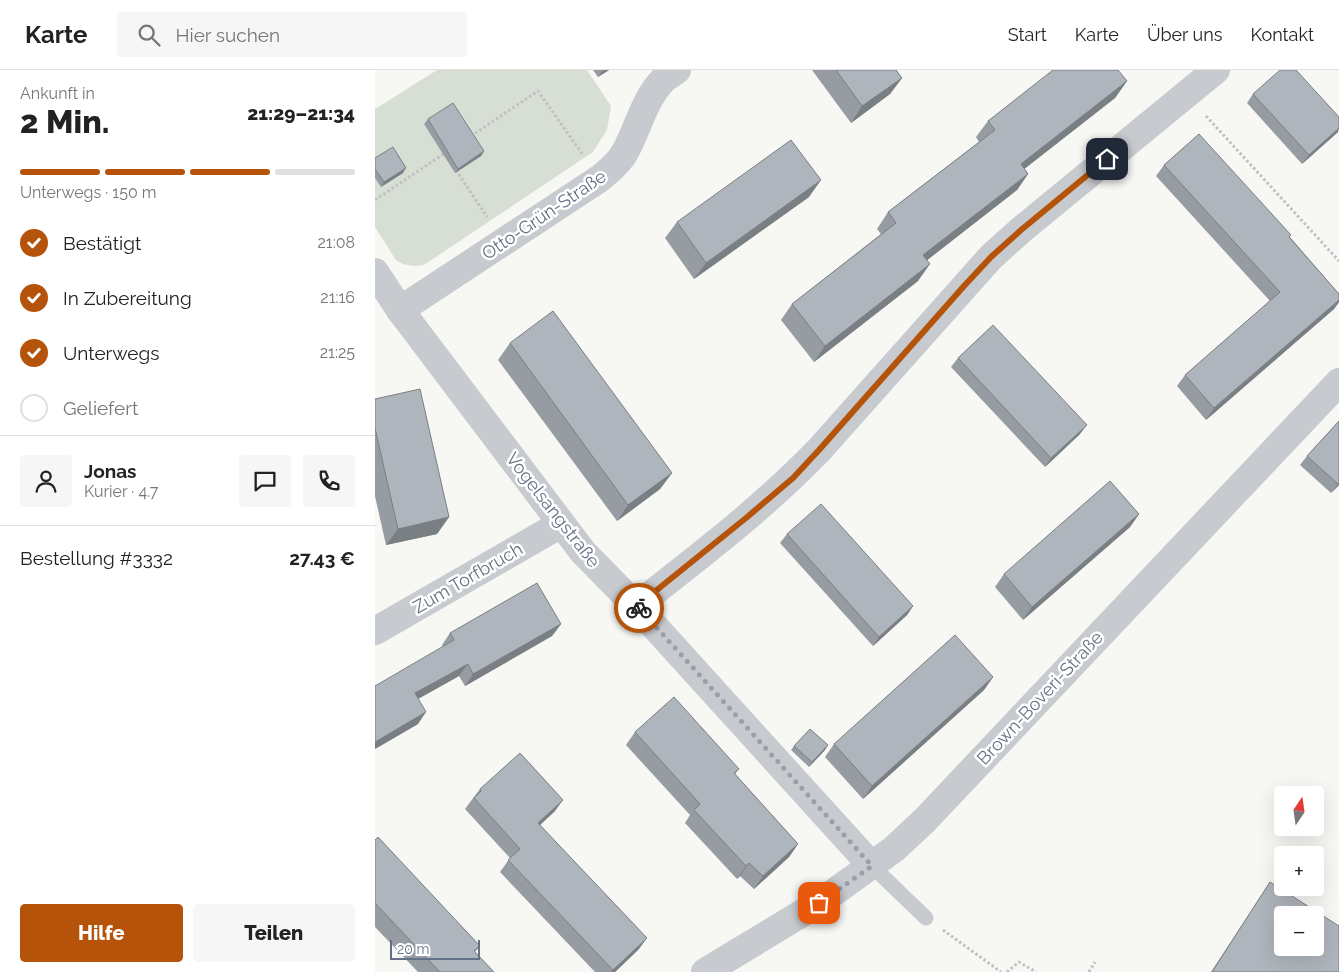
<!DOCTYPE html>
<html lang="de">
<head>
<meta charset="utf-8">
<style>
  :root { --surface:#fff; --page:#f6f6f6; --text:#222; --muted:#767676; --line:#e0e0e0; --accent:#b45309 }
  body { margin:0; font-family:Raleway,sans-serif; background:var(--page); color:var(--text); height:100vh; display:flex; flex-direction:column; font-size:19px; white-space:nowrap }
  * { box-sizing:border-box; margin:0 }
  p { font-size:16px; color:var(--muted) }
  .icon { flex:none; width:28px; height:28px; fill:none; stroke:currentColor; stroke-width:2; stroke-linecap:round; stroke-linejoin:round }
  .map { position:relative; flex:1; overflow:hidden }
  .side { display:flex; flex-direction:column; background:var(--surface); width:375px }
  .side>* { flex:none }
  .needle { width:32px; rotate:13deg }
  .buttons { position:absolute; left:899px; top:716px; display:grid; gap:10px }
  .buttons a { display:grid; place-items:center; width:50px; height:50px; border-radius:5px; background:var(--surface); box-shadow:0 5px 20px #0002; font-size:25px }
  .scale { position:absolute; left:15px; bottom:12px; width:90px; box-sizing:border-box; padding-left:5px; border:2px solid #657186; border-top:0; font-size:14px; line-height:18px; white-space:nowrap; color:#657186; -webkit-text-stroke:4px #fff; paint-order:stroke }
  .pin { position:absolute; display:grid; place-items:center; width:42px; height:42px; color:#fff; margin:-21px; border-radius:10px; box-shadow:0 2px 8px #0006 }
  .courier { position:absolute; display:grid; place-items:center; width:50px; height:50px; margin:-25px; border:4px solid #b45309; border-radius:50%; background:#fff; color:#222; box-shadow:0 1px 6px #0007 }
  .headline em { font-style:normal; font-weight:800 }
  .headline div { display:flex; flex-direction:column-reverse }
  .headline { display:flex; align-items:center; justify-content:space-between; height:85px; padding:0 20px }
  h1 { font-size:32px; font-weight:800; line-height:38px }
  .bar { display:grid; grid-template-columns:repeat(4,1fr); gap:8px 5px; align-content:center; height:60px; padding:0 20px }
  .bar i { height:6px; border-radius:4px; background:var(--line) }
  .bar .active { background:var(--accent) }
  .bar p { grid-column:span 4 }
  .line { display:flex; align-items:center; gap:12px; padding:0 20px; border-top:1px solid var(--line) }
  .line div { flex:1 }
  .round { display:grid; place-items:center; flex:none; width:52px; height:52px; border-radius:5px; background:var(--page) }
  ol { padding:0 20px; list-style:none }
  li { display:flex; align-items:center; gap:15px; height:55px }
  li p { margin-inline-start:auto }
  li .icon { padding:5px; border-radius:50%; background:var(--accent); color:#fff; stroke-width:4 }
  li:last-child { color:var(--muted) }
  li i { width:28px; height:28px; border:2px solid var(--line); border-radius:50% }
  .button { display:flex; gap:10px; margin-top:auto; padding:10px 20px }
  .button a { flex:1; height:58px; border-radius:5px; background:var(--accent); color:#fff; font-size:20px; font-weight:800; line-height:58px; text-align:center }
  .button a+a { background:var(--page); color:var(--text) }
  header { display:flex; align-items:center; gap:30px; box-sizing:border-box; height:70px; padding:0 25px; background:var(--surface); border-bottom:1px solid var(--line) }
  header strong { font-size:24px }
  nav { display:flex; gap:28px; margin-inline-start:auto; font-size:18px }
  .search { width:350px; height:45px; background:var(--page); display:flex; align-items:center; gap:12px; box-sizing:border-box; padding:0 18px; border-radius:5px; color:var(--muted); font-size:19px }
  main { display:flex; flex:1; min-height:0 }
  .map>svg:first-child { display:block }
  .green { fill:#d7dfd5 }
  .lines { fill:none; stroke-linecap:round; stroke-linejoin:round }
  .path { stroke:#bec0c3; stroke-width:3; stroke-dasharray:2.5 2.5; stroke-linecap:butt }
  .service { stroke:#c7cace; stroke-width:15 }
  .minor { stroke:#c7cace; stroke-width:28 }
  .wall { fill:#969ca2 }
  .shaded-wall { fill:#7a7f84 }
  .building { fill:#afb5bc; stroke:#7a7f84; fill-rule:evenodd }
  .done { stroke:#98a0ac; stroke-width:5; stroke-dasharray:0 9 }
  .route { stroke:#b45309; stroke-width:6 }
  .labels { text-anchor:middle; stroke-width:5; stroke-linejoin:round; paint-order:stroke }
  .street-label { font-size:18px; fill:#657186; stroke:#fff }
</style>
</head>
<body>
<header>
<strong>Karte</strong>
<div class="search"><svg class="icon" aria-label="search" viewBox="0 0 24 24"><circle cx="10" cy="10" r="6"/><path d="M15 15l6 6"/></svg>Hier suchen</div>
<nav><a>Start</a><a>Karte</a><a>Über uns</a><a>Kontakt</a></nav>
</header>
<main>
<section class="side">
<div class="headline"><div><h1>2 Min.</h1><p>Ankunft in</p></div><em>21:29–21:34</em></div>
<div class="bar"><i class="active"></i><i class="active"></i><i class="active"></i><i></i><p>Unterwegs · 150 m</p></div>
<ol>
<li><svg class="icon" aria-label="check" viewBox="0 0 24 24"><path d="M5 12l5 5 9-10"/></svg>Bestätigt<p>21:08</p></li>
<li><svg class="icon" aria-label="check" viewBox="0 0 24 24"><path d="M5 12l5 5 9-10"/></svg>In Zubereitung<p>21:16</p></li>
<li><svg class="icon" aria-label="check" viewBox="0 0 24 24"><path d="M5 12l5 5 9-10"/></svg>Unterwegs<p>21:25</p></li>
<li><i></i>Geliefert</li>
</ol>
<div class="line" style="height:90px"><a class="round"><svg class="icon" aria-label="person" viewBox="0 0 24 24"><circle cx="12" cy="8" r="4"/><path d="M4 21q1-7 8-7t8 7"/></svg></a><div><b>Jonas</b><p>Kurier · 4.7</p></div><a class="round"><svg class="icon" aria-label="chat" viewBox="0 0 24 24"><path d="M4 5h16v11H9l-5 4z"/></svg></a><a class="round"><svg class="icon" aria-label="phone" viewBox="0 0 24 24"><path d="M5 4h4l2 5-3 2q2 4 5 5l2-3 5 2v4C11 20 4 13 5 4z"/></svg></a></div>
<div class="line" style="height:65px"><div>Bestellung #3332</div><b>27.43 €</b></div>
<div class="button"><a>Hilfe</a><a>Teilen</a></div>
</section>
<div class="map">
<svg width="964" height="902" viewBox="0 0 964 902">
  <rect width="100%" height="100%" fill="#f7f7f4"/>
  <!-- green -->
  <polygon class="green" points="62,0 212,0 236,36 232,60 218,82 49,195 38,196 28,194 21,190 0,157 0,39"/>
  <g class="lines">
    <!-- path -->
    <g class="path">
      <polyline points="831,46 964,191"/>
      <polyline points="96,66 163,21 208,85"/>
      <polyline points="81,100 112,147"/>
      <polyline points="0,130 70,83"/>
      <polyline points="568,860 626,902"/>
      <polyline points="632,902 644,892 661,902"/>
      <polyline points="714,902 720,892"/>
    </g>
    <!-- service -->
    <polyline class="service" points="497,796 551,848"/>
    <!-- minor -->
    <g class="minor">
      <polyline points="0,202 25,240 208,482 261,536 497,796"/>
      <path d="M25 240 224 109C233 102 240 96 247 87 263 62 267 31 289 9 293 6 298 3 302 0"/>
      <path d="M261 536C325 486 388 438 444 380L616 187 646 160 841 0"/>
      <polyline points="0,561 186,454"/>
      <polyline points="330,902 444,833 519,779 550,750 964,312"/>
    </g>
  </g>
  <!-- wall -->
  <g class="wall">
    <polygon points="218,0 234,0 223,7"/>
    <polygon points="437,0 521,0 527,8 515,24 476,53"/>
    <polygon points="752,11 740,28 649,99 653,104 642,120 552,190 543,211 439,292 406,250 417,234 506,164 502,159 513,142 604,72 601,67 613,51"/>
    <polygon points="878,24 963,62 927,94 872,33"/>
    <polygon points="53,49 109,81 106,86 80,103 49,54"/>
    <polygon points="0,88 28,103 6,117 0,108"/>
    <polygon points="789,95 915,167 964,224 964,232 959,239 831,350 802,316 810,305 895,231 781,106"/>
    <polygon points="434,127 319,209 290,168 302,152"/>
    <polygon points="135,273 297,403 285,419 242,451 123,290"/>
    <polygon points="583,288 705,364 670,397 576,297"/>
    <polygon points="0,329 74,447 62,464 11,475 0,426"/>
    <polygon points="964,351 964,415 956,423 925,395 932,386"/>
    <polygon points="764,444 755,457 648,550 620,517 629,504"/>
    <polygon points="412,464 538,536 532,545 498,576 405,473"/>
    <polygon points="186,554 177,566 90,616 84,606 43,629 43,654 0,679 68,577 67,575 75,563"/>
    <polygon points="618,607 609,620 488,729 450,687 459,674"/>
    <polygon points="260,662 364,699 360,704 423,774 414,787 379,819 365,806 362,809 310,753 315,745 251,675"/>
    <polygon points="419,676 450,680 434,697 416,680"/>
    <polygon points="105,719 180,741 165,755 264,879 240,902 220,902 125,802 135,788 90,739"/>
    <polygon points="0,770 105,876 100,882 119,902 43,902 0,857"/>
    <polygon points="895,812 964,902 836,902"/>
  </g>
  <!-- shaded-wall -->
  <g class="shaded-wall">
    <polygon points="228,0 234,0 223,7"/>
    <polygon points="527,8 515,24 476,53 487,36"/>
    <polygon points="752,11 740,28 634,111 646,94"/>
    <polygon points="964,58 963,62 927,94 934,85"/>
    <polygon points="109,81 106,86 80,103 83,99"/>
    <polygon points="31,98 28,103 6,117 9,112"/>
    <polygon points="653,104 642,120 537,202 548,185"/>
    <polygon points="446,110 434,127 319,209 331,193"/>
    <polygon points="555,194 543,211 439,292 450,276"/>
    <polygon points="964,230 964,232 959,239 831,350 839,338"/>
    <polygon points="712,355 705,364 670,397 676,388"/>
    <polygon points="297,403 285,419 242,451 253,435"/>
    <polygon points="964,413 964,415 956,423 963,414"/>
    <polygon points="764,444 755,457 648,550 657,537"/>
    <polygon points="74,447 62,464 11,475 23,459"/>
    <polygon points="538,536 532,545 498,576 504,567"/>
    <polygon points="186,554 177,566 90,616 98,604"/>
    <polygon points="93,594 84,606 32,635 40,623"/>
    <polygon points="618,607 609,620 488,729 497,716"/>
    <polygon points="51,642 43,654 0,679 0,672"/>
    <polygon points="453,675 450,680 434,697 437,692"/>
    <polygon points="188,730 180,741 155,764 163,753"/>
    <polygon points="423,774 414,787 379,819 388,806"/>
    <polygon points="374,793 365,806 362,809 371,796"/>
    <polygon points="272,868 264,879 240,902 236,902"/>
  </g>
  <!-- building -->
  <g class="building">
    <polygon points="461,0 521,0 527,8 487,36"/>
    <polygon points="678,0 743,0 752,11 646,94 653,104 548,185 555,194 450,276 417,234 521,153 513,142 620,60 613,51"/>
    <polygon points="905,0 921,0 964,47 964,58 934,85 878,24"/>
    <polygon points="78,33 109,81 83,99 53,49"/>
    <polygon points="824,64 916,165 914,167 964,224 964,230 839,338 810,305 905,222 789,95"/>
    <polygon points="416,70 446,110 331,193 302,152"/>
    <polygon points="18,77 31,98 9,112 0,99 0,88"/>
    <polygon points="178,241 297,403 253,435 135,273"/>
    <polygon points="618,255 712,355 676,388 583,288"/>
    <polygon points="45,319 74,447 23,459 0,358 0,329"/>
    <polygon points="964,351 964,413 963,414 932,386"/>
    <polygon points="735,411 764,444 657,537 629,504"/>
    <polygon points="446,434 538,536 504,567 412,464"/>
    <polygon points="162,513 186,554 98,604 93,594 40,623 51,642 0,672 0,616 79,570 75,563"/>
    <polygon points="580,565 618,607 497,716 459,674"/>
    <polygon points="299,627 364,699 359,703 423,774 388,806 374,793 371,796 319,740 325,734 260,662"/>
    <polygon points="435,659 453,675 437,692 419,676"/>
    <polygon points="145,683 188,730 163,753 272,868 238,900 133,790 145,779 99,728 106,721 105,719"/>
    <polygon points="3,767 105,876 99,881 119,902 65,902 0,833 0,770"/>
    <path d="M895 812 964 856V902H837ZM908 845H940V878H908Z"/>
  </g>
  <g class="lines">
    <!-- done -->
    <polyline class="done" points="264,538 497,796 444,833"/>
    <!-- route -->
    <polyline class="route" points="264,538 262,536 371,448 418,408 444,380 589,216 616,187 646,160 732,89"/>
  </g>
  <g class="labels">
    <!-- street labels -->
    <g class="street-label">
      <text transform="translate(169 145) rotate(-34)" y="6">Otto-Grün-Straße</text>
      <text transform="translate(178 440) rotate(52)" y="6">Vogelsangstraße</text>
      <text transform="translate(93 508) rotate(-30)" y="6">Zum Torfbruch</text>
      <text transform="translate(665 628) rotate(-47)" y="6">Brown-Boveri-Straße</text>
    </g>
  </g>
</svg>
<div class="buttons">
<a><svg class="needle" viewBox="-14 -14 28 28"><path d="M0-13l5 13h-10z" fill="#e53935"/><path d="M0 13l5-13h-10z" fill="#767676"/></svg></a>
<a>+</a>
<a>−</a>
</div>
<div class="scale">20 m</div>
<div class="pin" style="left:444px;top:833px;background:#ea580c"><svg class="icon" aria-label="bag" viewBox="0 0 24 24"><path d="M5 8h14l-1 12H6zM9 8a3 3 0 0 1 6 0"/></svg></div>
<div class="pin" style="left:732px;top:89px;background:#1f2937"><svg class="icon" aria-label="home" viewBox="0 0 24 24"><path d="M3 11l9-7 9 7M6 9v11h12V9"/></svg></div>
<div class="courier" style="left:264px;top:538px"><svg class="icon" aria-label="bike" viewBox="0 0 24 24"><circle cx="6" cy="16" r="4"/><circle cx="18" cy="16" r="4"/><path d="M6 16l4-8h5l3 8M10 8l3 8H6M13 5h3"/></svg></div>
</div>
</main>
</body>
</html>
